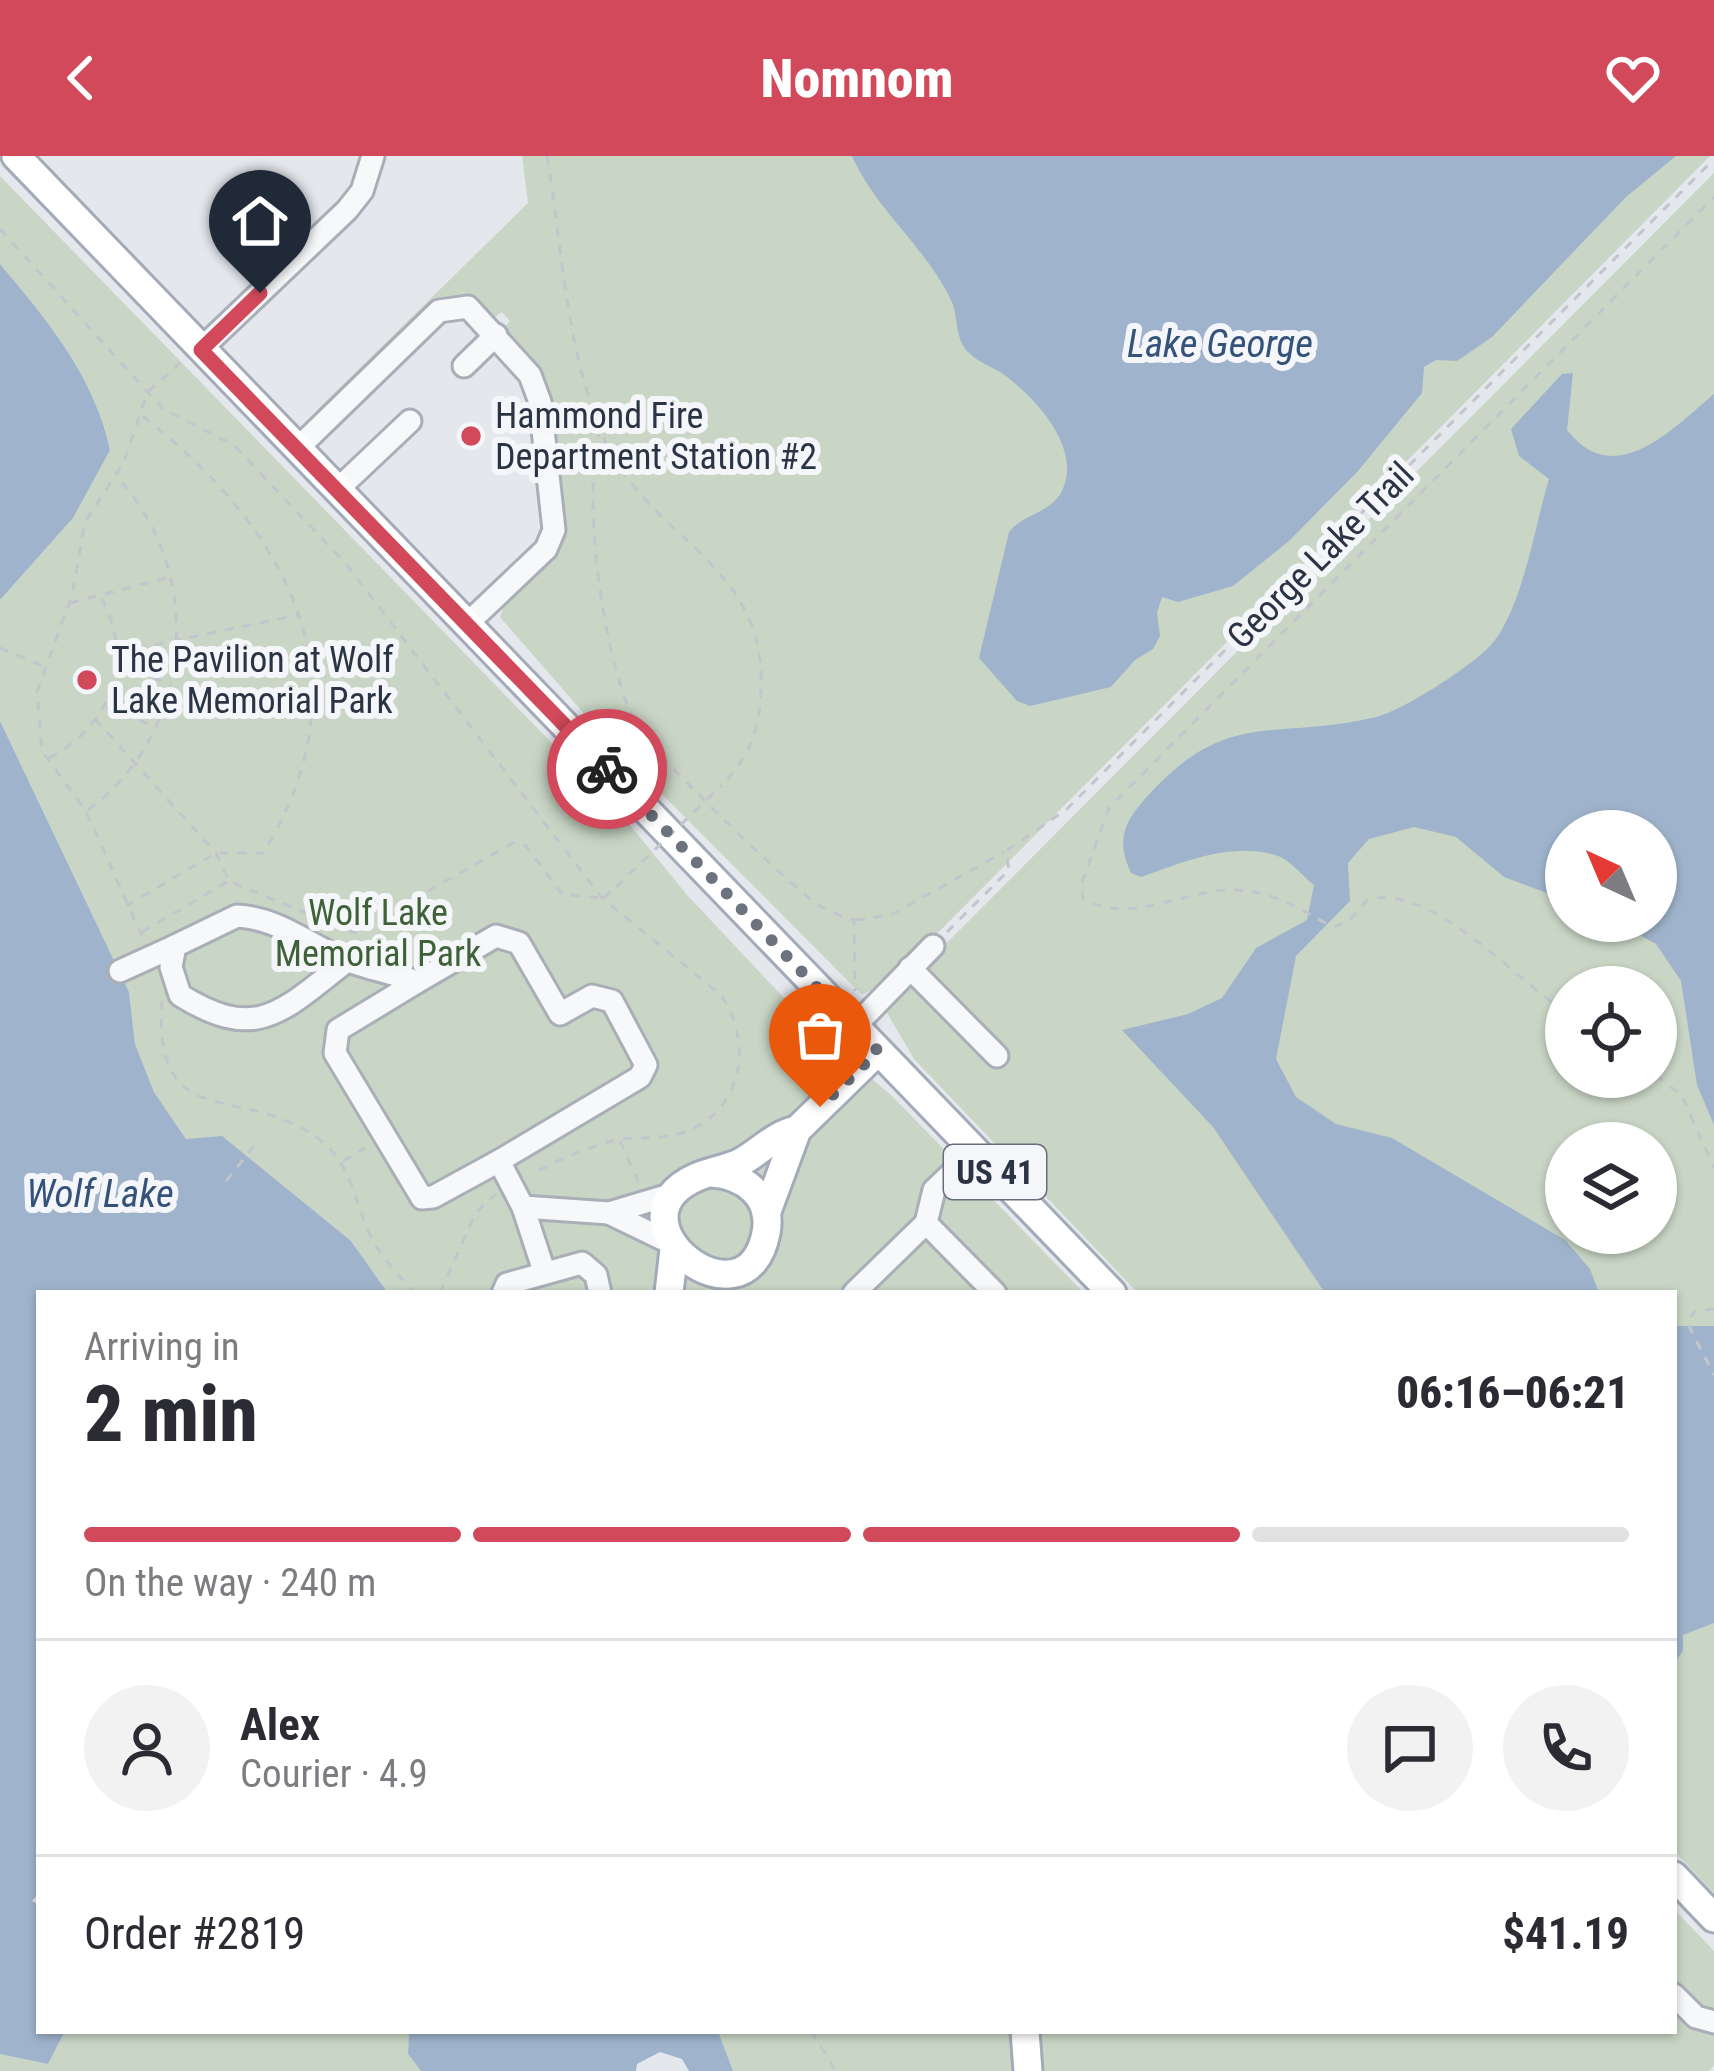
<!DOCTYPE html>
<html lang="en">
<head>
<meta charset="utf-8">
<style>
  :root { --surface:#fff; --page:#f2f2f3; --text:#2b2b33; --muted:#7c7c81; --line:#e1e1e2; --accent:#d1495b }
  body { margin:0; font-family:"Roboto Condensed",sans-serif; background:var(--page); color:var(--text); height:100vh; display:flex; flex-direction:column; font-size:45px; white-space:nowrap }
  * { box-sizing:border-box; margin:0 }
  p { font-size:39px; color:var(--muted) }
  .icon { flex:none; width:66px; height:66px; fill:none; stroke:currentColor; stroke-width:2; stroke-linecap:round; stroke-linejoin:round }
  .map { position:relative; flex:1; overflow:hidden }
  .panel { position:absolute; left:36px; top:1134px; width:1641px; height:744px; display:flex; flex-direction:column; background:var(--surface); border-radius:0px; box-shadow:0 3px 9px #0004 }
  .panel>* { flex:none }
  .needle { width:78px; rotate:316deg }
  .tools { position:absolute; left:1545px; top:654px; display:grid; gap:24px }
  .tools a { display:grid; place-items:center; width:132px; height:132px; border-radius:50%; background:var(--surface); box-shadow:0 3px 9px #0004; font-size:60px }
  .pin { position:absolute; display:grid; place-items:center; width:102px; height:102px; color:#fff; margin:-123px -51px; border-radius:50% 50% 50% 0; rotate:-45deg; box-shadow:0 0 12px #0007 }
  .pin .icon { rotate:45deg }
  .courier { position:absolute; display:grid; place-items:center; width:120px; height:120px; margin:-60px; border:9px solid #d1495b; border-radius:50%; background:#fff; color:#222; box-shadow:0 3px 15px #0007 }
  .head em { font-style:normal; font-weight:800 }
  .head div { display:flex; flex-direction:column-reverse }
  .head { display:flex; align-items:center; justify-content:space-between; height:204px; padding:0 48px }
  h1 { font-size:78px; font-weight:800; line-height:90px }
  .bar { display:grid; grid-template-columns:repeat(4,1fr); gap:18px 12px; align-content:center; height:144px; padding:0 48px }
  .bar i { height:15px; border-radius:9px; background:var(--line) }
  .bar .on { background:var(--accent) }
  .bar p { grid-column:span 4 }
  .line { display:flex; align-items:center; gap:30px; padding:0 48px; border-top:3px solid var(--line) }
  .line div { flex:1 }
  .round { display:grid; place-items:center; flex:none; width:126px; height:126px; border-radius:63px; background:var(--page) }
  header { display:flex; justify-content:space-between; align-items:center; height:156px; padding:0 48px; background:var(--accent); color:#fff; font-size:54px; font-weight:800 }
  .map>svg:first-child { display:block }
  .green { fill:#c9d6c5; fill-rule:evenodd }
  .water { fill:#9fb4cc }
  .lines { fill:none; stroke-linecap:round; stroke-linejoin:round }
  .minor-casing { stroke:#a9aeb7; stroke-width:27 }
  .major-casing { stroke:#a3abb8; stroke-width:33 }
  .path { stroke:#c2c5cb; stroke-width:3; stroke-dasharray:9 9; stroke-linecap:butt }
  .minor { stroke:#f7f8fa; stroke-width:21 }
  .major { stroke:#fff; stroke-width:27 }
  .path-bridge { stroke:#c2c5cb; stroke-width:3; stroke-dasharray:9 9; stroke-linecap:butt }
  .done { stroke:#6c737f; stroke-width:12; stroke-dasharray:0 21.6 }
  .route { stroke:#d1495b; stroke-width:15 }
  .poi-dot { fill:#d1495b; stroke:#f4f6f9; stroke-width:4.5 }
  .labels { text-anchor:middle; stroke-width:12; stroke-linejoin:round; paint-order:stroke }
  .shield { fill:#f4f6f9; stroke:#676e7b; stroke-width:3 }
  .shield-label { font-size:33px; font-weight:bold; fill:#2b3445 }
  .poi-label { font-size:36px; fill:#2b3445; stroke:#f4f6f9; text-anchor:start }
  .street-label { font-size:36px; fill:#2b3445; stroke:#f4f6f9 }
  .park-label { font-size:36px; fill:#3f6138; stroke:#f4f6f9 }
  .water-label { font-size:39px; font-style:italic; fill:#34527a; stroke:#f4f6f9 }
</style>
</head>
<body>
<header><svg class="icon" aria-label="back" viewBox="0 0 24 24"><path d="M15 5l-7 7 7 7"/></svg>Nomnom<svg class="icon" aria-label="heart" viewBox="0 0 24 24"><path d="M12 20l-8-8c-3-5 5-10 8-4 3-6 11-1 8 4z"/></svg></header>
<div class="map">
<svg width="1714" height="1915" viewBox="0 0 1714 1915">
  <rect width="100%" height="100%" fill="#e4e7ec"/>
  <!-- green -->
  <g class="green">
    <polygon points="522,0 1710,0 893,822 862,839 601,577 500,461 506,443 562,385 553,280 502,174 510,165 502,156 493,162 468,139 440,141 329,249 316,255 528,47"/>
    <path d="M1714 17V1737L1674 1695V1137H1138L914 903 886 855 889 845ZM1566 675H1656V765H1566ZM1566 831H1656V921H1566ZM1566 987H1656V1077H1566Z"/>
    <path d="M0 20 620 657 688 740 814 874 891 939 1084 1137H388L351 1085 186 983 154 936 135 888 129 836 0 565V444L73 362 110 293C94 220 48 165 0 108Z"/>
    <polygon points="1674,1753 1714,1795 1714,1910 1709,1915 733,1915 718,1875 1674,1875"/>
    <polygon points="65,1875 409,1875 408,1898 421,1915 0,1915 0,1898 48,1908"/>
  </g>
  <!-- water -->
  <g class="water">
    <path d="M852 0H1676L1626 41 1492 181 1457 205 1436 204 1424 211 1422 237 1358 315 1289 385 1233 430 1178 446 1162 441 1157 457 1160 480 1153 493 1135 504 1111 531 1030 550 1017 545 979 502 1009 376C1025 356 1055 357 1064 330 1079 290 1036 243 1007 221 995 211 979 208 968 196 954 181 959 161 951 144 925 90 876 54 852 0Z"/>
    <path d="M0 108C48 165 94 220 110 294L73 362 0 444Z"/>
    <path d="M1573 217 1567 274C1615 335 1671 274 1714 238V969L1697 929 1681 825 1656 788 1615 765H1656V675H1566V744L1504 721 1456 681 1414 671 1369 683 1348 707 1350 745 1296 800 1276 903 1296 941 1336 968 1392 982 1565 1084 1590 1113 1599 1137H1325L1213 971 1122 874 1188 858 1222 842 1256 792 1307 764 1314 729C1302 720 1290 703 1275 699 1230 686 1184 706 1141 721L1131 717C1117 686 1122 669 1144 644 1227 550 1271 586 1376 561 1403 554 1465 514 1486 494 1521 463 1535 368 1549 323L1519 300 1511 273 1562 218Z"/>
    <polygon points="0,565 129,836 135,888 154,936 186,983 222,980 351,1085 388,1137 39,1137 39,1737 32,1745 39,1749 39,1875 65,1875 48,1908 0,1898"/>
    <polygon points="1674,1170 1714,1170 1714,1467 1683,1479 1683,1495 1674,1507"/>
    <polygon points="409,1875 718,1875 733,1915 689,1915 682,1903 660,1896 637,1908 636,1915 421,1915 408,1898"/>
  </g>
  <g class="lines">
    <defs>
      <g id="minor">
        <polyline points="201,193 347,54 362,35 373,0"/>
        <polyline points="464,210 496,179"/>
        <polyline points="297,293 439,155 468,151 530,219 540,246 554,374 546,393 467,468"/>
        <polyline points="337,334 410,265"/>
        <path d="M347 805C283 854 258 888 180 839L171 811 175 790 237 760C278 762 307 788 343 803 363 811 393 817 417 826L496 780 519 787 560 858 592 840 612 845 646 909 640 921 499 1005 523 1051 609 1057 676 1037"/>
        <polyline points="910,812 997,900"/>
        <polyline points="120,815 175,790"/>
        <polyline points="417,826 338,874 335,897 422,1042 433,1041 499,1005"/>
        <polyline points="855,870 933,790"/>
        <polyline points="975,995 934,1034 926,1067 995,1137"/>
        <polyline points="523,1051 544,1115"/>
        <polyline points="609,1057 671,1087"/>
        <polyline points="503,1137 507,1128 582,1107 596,1119 600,1137"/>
        <polyline points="854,1137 926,1067"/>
        <polyline points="1674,1839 1696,1861 1714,1866"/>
      </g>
      <g id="major">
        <polyline points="16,0 1112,1137"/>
        <path d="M712 1017C744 1019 773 1041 766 1077 746 1180 600 1063 697 1021 711 1015 727 1013 741 1006 760 996 775 978 797 974L878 895"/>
        <polyline points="766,1058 797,974"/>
        <polyline points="669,1137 674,1093"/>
        <polyline points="1674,1720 1714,1762"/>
        <polyline points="1025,1875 1028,1915"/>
      </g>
    </defs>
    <!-- minor casing -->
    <use href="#minor" class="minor-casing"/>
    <!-- major casing -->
    <use href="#major" class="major-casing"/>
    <!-- path -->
    <g class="path">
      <path d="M547 0C562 90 566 193 602 278 647 385 765 403 761 531 760 572 751 599 722 629"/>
      <path d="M0 73 163 253 234 289 346 408 602 742 721 839C754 887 743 957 682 977 658 985 632 979 608 986 579 994 556 1006 530 1019"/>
      <path d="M600 273C581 342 603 507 637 570 650 595 793 733 820 750 830 757 843 760 854 764L855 835"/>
      <polyline points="70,447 170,421"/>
      <polyline points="0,492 43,510"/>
      <polyline points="119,496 298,459"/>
      <polyline points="118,513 171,527"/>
      <polyline points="106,551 156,571"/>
      <polyline points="95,563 216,697 229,725 354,777 513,687 526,690 562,738 600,742"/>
      <path d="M49 602C112 569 137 500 99 439"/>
      <path d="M88 654C195 576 206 415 116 320"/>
      <polyline points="604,741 616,731"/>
      <path d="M126 750 216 697H263C371 524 288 373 140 258"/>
      <polyline points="856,764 891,759 1004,696"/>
      <polyline points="142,776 227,726"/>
      <polyline points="947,776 1009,714 1006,695 1067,653 1714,3"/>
      <polyline points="142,780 86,655 42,595 37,536 72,439 85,366 124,306 147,237 180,207"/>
      <path d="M162 845C153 981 241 925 319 983 351 1007 354 1044 370 1079 381 1101 398 1119 415 1137"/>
      <path d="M1566 856C1517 825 1430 725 1367 744L1349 765 1333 771C1297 752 1274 734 1230 734 1181 735 1131 769 1083 743L1081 729 1109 652 1714 41"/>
      <polyline points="822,874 806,891 829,915"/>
      <polyline points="1656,919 1682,940 1714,1012"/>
      <polyline points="620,985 638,1025"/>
      <polyline points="343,1005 365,992"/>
      <polyline points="226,1025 254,990"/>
      <polyline points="440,1137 476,1056 496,1038"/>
      <polyline points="1714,1153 1695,1155 1687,1166 1714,1219"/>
      <polyline points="811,1875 836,1915"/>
    </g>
    <!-- minor -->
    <use href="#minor" class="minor"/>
    <!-- major -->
    <use href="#major" class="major"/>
    <!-- path-bridge -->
    <polyline class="path-bridge" points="616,731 722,629"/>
  </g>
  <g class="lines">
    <!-- done -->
    <polyline class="done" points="607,613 878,895 820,951"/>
    <!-- route -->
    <polyline class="route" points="260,137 201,194 607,613"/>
  </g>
  <!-- markers -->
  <g class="poi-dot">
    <circle cx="471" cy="280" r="12"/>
    <circle cx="87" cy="524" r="12"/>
  </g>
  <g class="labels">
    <!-- shield labels -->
    <rect class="shield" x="944" y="989" width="102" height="54" rx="9"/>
    <g class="shield-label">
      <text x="995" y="1028">US 41</text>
    </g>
    <!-- poi labels -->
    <g class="poi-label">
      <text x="495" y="272">Hammond Fire<tspan x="495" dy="41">Department Station #2</tspan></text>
      <text x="111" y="516">The Pavilion at Wolf<tspan x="111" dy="41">Lake Memorial Park</tspan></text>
    </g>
    <!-- street labels -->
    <g class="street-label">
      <text transform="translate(1320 399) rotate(-45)" y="13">George Lake Trail</text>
    </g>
    <!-- park labels -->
    <g class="park-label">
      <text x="378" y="769">Wolf Lake<tspan x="378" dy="41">Memorial Park</tspan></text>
    </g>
    <!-- water labels -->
    <g class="water-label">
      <text x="1220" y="201">Lake George</text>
      <text x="100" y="1051">Wolf Lake</text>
    </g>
  </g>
</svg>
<div class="tools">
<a><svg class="needle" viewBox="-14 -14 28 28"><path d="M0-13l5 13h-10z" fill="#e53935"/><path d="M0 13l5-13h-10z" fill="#7c7c81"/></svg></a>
<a><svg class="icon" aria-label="locate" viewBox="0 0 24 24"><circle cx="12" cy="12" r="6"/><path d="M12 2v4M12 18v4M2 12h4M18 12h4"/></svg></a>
<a><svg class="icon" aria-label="layers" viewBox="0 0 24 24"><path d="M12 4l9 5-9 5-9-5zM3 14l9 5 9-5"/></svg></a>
</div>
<div class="pin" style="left:820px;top:951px;background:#ea580c"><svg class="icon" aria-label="bag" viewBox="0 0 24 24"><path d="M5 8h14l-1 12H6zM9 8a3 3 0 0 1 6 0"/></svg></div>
<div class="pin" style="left:260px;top:137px;background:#1f2937"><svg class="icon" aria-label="home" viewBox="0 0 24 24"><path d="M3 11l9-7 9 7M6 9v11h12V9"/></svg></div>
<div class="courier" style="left:607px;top:613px"><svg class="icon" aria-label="bike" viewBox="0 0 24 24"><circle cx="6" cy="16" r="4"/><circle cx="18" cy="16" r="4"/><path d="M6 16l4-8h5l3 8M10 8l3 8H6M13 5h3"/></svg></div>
<section class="panel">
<div class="head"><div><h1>2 min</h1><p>Arriving in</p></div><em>06:16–06:21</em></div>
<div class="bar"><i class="on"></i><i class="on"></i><i class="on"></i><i></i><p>On the way · 240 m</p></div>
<div class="line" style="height:216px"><a class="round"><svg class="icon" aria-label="person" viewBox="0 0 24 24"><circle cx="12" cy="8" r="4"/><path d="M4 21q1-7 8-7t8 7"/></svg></a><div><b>Alex</b><p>Courier · 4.9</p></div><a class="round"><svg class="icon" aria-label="chat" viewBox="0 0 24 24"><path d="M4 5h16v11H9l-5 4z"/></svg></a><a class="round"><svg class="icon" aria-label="phone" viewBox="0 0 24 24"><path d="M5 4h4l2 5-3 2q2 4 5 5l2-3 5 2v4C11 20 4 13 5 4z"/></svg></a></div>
<div class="line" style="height:156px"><div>Order #2819</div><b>$41.19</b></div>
</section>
</div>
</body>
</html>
